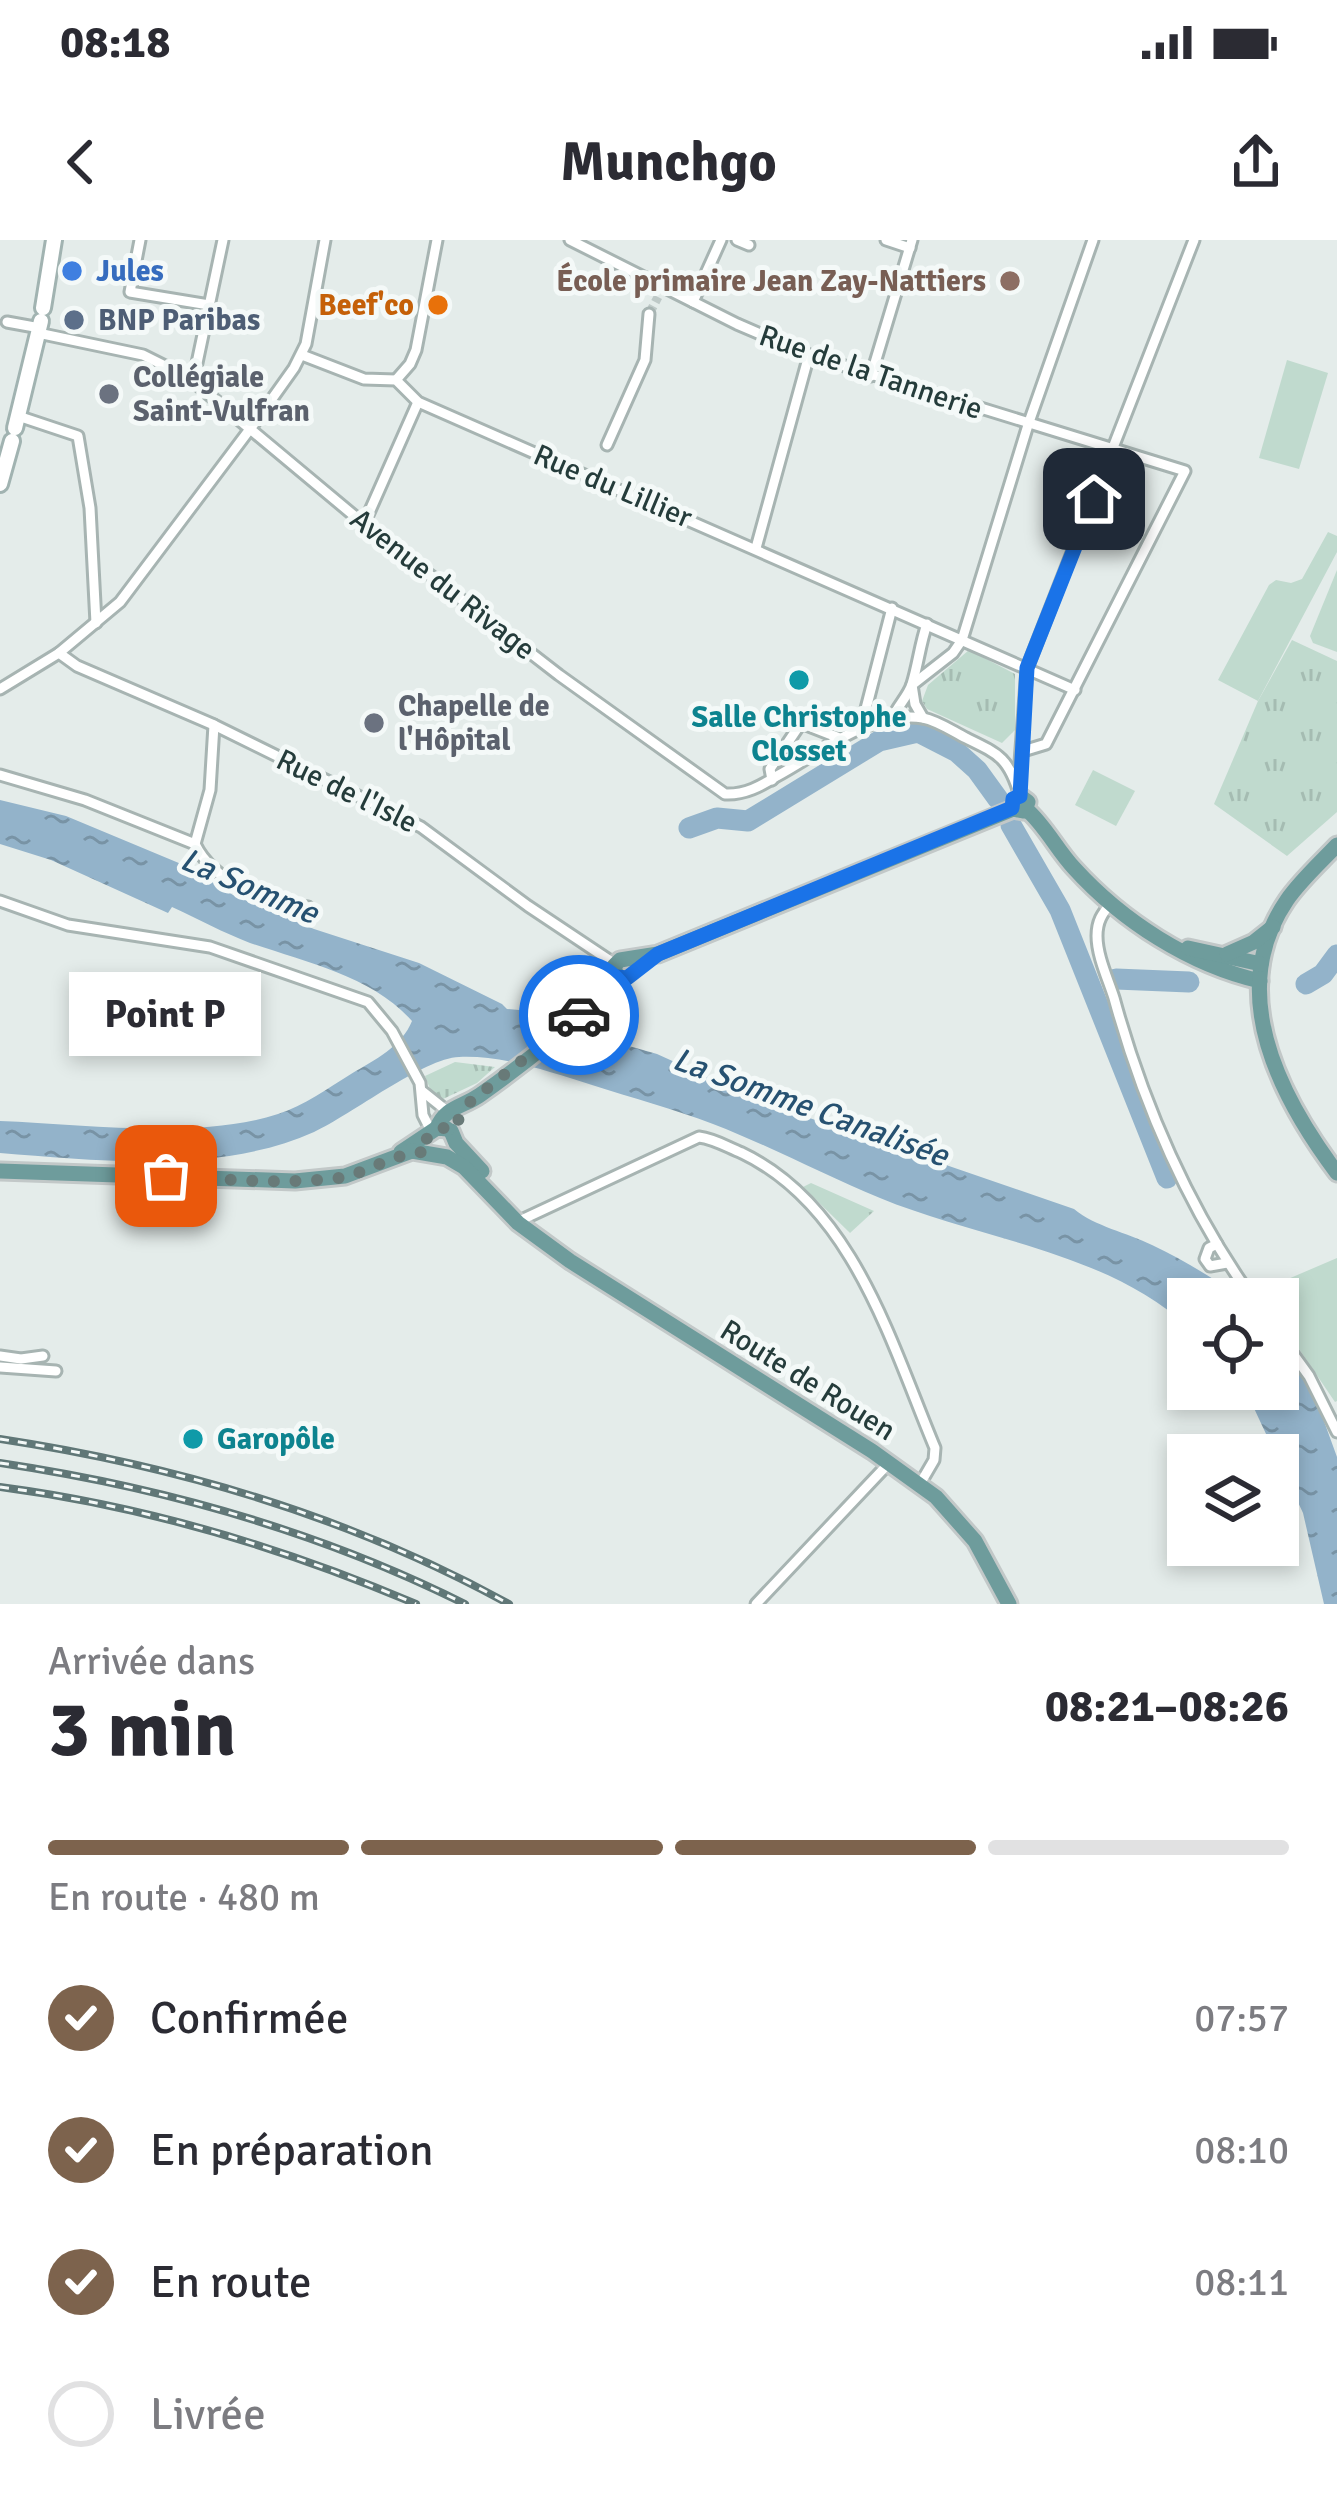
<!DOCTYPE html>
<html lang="fr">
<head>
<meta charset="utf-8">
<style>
  :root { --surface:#fff; --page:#f7f7f7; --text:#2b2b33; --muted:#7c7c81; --line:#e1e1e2; --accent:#7d634d }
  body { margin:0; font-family:Signika,sans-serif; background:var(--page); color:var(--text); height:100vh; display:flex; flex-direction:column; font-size:45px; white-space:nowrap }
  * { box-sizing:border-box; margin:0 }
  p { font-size:39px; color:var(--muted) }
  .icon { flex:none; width:66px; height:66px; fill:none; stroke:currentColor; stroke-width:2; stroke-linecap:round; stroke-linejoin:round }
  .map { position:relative; height:1364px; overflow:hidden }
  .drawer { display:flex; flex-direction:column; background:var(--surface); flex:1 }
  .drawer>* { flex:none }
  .buttons { position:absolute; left:1167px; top:1038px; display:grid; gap:24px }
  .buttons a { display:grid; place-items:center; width:132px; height:132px; border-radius:0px; background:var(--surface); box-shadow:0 6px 18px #0003; font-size:60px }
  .pin { position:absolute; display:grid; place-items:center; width:102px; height:102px; color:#fff; margin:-51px; border-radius:24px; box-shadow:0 6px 18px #0006 }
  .courier { position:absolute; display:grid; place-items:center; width:120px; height:120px; margin:-60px; border:9px solid #1a73e8; border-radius:50%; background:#fff; color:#222; box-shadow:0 3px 15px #0007 }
  .bubble { position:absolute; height:84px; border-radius:0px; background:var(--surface); box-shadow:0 6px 18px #0003; font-size:39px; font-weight:700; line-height:84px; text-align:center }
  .headline em { font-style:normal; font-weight:700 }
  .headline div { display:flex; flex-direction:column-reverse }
  .headline { display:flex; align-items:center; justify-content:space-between; height:204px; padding:0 48px }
  h1 { font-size:78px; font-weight:700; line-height:90px }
  .bar { display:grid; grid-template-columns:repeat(4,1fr); gap:18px 12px; align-content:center; height:144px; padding:0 48px }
  .bar i { height:15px; border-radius:9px; background:var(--line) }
  .bar .selected { background:var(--accent) }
  .bar p { grid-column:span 4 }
  ol { padding:0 48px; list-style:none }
  li { display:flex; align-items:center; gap:36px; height:132px }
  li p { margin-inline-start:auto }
  li .icon { padding:12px; border-radius:50%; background:var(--accent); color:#fff; stroke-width:4 }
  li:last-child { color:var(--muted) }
  li i { width:66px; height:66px; border:6px solid var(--line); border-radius:50% }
  .status { display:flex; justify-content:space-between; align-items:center; height:84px; padding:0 60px; background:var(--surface); direction:ltr }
  .status svg { height:33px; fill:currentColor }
  header { display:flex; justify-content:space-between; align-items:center; height:156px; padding:0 48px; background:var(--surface); font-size:54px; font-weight:700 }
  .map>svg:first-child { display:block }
  .grass { fill:url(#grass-tufts) }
  .garden { fill:#c0dace }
  .water { fill:url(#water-ripples) }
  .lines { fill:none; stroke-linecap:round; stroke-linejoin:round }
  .river { stroke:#93b3ca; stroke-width:21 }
  .street-tunnel { stroke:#bec9c7; stroke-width:9; stroke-dasharray:9 4.5; stroke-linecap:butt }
  .street-casing { stroke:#a7b4b2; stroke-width:15 }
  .secondary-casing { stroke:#a1b3b1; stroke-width:20 }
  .primary-casing { stroke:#c2c8c8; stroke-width:21 }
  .street { stroke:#fff; stroke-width:9 }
  .secondary { stroke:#fff; stroke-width:14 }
  .primary { stroke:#6e9c9c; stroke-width:15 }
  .rail-casing { stroke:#607777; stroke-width:8 }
  .rail { stroke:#f4f9f8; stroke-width:3; stroke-dasharray:9; stroke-linecap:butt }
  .done { stroke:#687a78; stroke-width:12; stroke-dasharray:0 21.6 }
  .route { stroke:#1a73e8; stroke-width:15 }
  .shop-dot { fill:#3f7fe0; stroke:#f4f9f8; stroke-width:4.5 }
  .education-dot { fill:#8d6e63; stroke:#f4f9f8; stroke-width:4.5 }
  .food-dot { fill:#e8710a; stroke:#f4f9f8; stroke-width:4.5 }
  .service-dot { fill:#5c6f8a; stroke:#f4f9f8; stroke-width:4.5 }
  .worship-dot { fill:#6b7280; stroke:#f4f9f8; stroke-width:4.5 }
  .culture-dot { fill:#0f9aa8; stroke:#f4f9f8; stroke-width:4.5 }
  .labels { text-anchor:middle; stroke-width:10; stroke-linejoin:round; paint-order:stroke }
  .shop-label { font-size:30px; font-weight:bold; fill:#366cbe; stroke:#f4f9f8; text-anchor:start }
  .education-label { font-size:30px; font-weight:bold; fill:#785e54; stroke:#f4f9f8; text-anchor:end }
  .food-label { font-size:30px; font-weight:bold; fill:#c56008; stroke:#f4f9f8; text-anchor:end }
  .service-label { font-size:30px; font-weight:bold; fill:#4e5e75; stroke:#f4f9f8; text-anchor:start }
  .street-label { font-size:30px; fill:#253c3b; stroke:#f4f9f8 }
  .worship-label { font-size:30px; font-weight:bold; fill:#5b616d; stroke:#f4f9f8; text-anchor:start }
  .culture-label { font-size:30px; font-weight:bold; fill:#0d838f; stroke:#f4f9f8 }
  .water-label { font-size:33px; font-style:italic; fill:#265171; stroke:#f4f9f8 }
</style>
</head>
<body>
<div class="status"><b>08:18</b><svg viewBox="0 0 49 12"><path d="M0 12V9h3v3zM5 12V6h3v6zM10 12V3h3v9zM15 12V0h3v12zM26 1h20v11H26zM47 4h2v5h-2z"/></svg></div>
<header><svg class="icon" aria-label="back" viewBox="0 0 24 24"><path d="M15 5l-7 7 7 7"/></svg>Munchgo<svg class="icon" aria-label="share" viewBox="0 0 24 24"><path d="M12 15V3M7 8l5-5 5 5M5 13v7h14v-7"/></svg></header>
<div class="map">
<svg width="1337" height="1364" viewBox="0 0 1337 1364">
  <defs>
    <pattern id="grass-tufts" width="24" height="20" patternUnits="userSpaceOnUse" patternTransform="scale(3)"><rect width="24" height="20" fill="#c0dace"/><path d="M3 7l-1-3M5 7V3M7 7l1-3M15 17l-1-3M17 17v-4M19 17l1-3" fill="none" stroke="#a5bcb2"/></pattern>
    <pattern id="water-ripples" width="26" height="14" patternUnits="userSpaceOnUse" patternTransform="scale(3)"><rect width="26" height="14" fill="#93b3ca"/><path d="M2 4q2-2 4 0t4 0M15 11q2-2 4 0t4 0" fill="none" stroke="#7893a5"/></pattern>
  </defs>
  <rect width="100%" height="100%" fill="#e4ecea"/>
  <!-- grass -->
  <g class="grass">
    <polygon points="1292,400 1337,421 1337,572 1287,616 1214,564 1258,461"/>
    <polygon points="969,410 1015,434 1015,490 1002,503 927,469 922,461 928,445"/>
    <polygon points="455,822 495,827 477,843 443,859 430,849 425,836"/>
    <polygon points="811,943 874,971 850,993 803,947"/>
  </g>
  <!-- garden -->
  <g class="garden">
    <polygon points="1287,120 1328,133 1299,229 1259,218"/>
    <polygon points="1328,292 1337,296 1337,312 1258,461 1218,440 1269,345 1276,340 1291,343 1302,339"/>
    <polygon points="1337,330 1337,412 1313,403 1310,396"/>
    <polygon points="1093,530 1135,551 1116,586 1075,565"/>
    <polygon points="1337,1018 1337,1161 1335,1162 1278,1078 1278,1059 1265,1059 1260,1051"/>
  </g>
  <!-- water -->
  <g class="water">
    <path d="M0 560 66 576 186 626 185 631 194 635 196 632 233 655 314 689 419 723 502 764 507 769 530 771 573 790 657 814 763 862 1074 969C1096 987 1126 992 1152 1005 1184 1020 1214 1039 1244 1059H1188V1087C1108 1012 979 999 880 958 824 935 770 906 713 884 674 869 632 858 592 845 550 832 504 815 459 817 424 818 351 875 314 892 221 934 100 921 0 913V881C84 884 198 900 278 874 304 866 328 848 351 834 375 820 402 806 412 781 372 736 305 722 250 703 224 693 198 679 172 667L168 673 51 620 0 604Z"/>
    <polygon points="1278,1100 1313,1151 1337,1217 1337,1364 1324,1364 1303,1273 1245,1149 1278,1149"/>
  </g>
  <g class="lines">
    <!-- river -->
    <g class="river">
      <polyline points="1011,585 1060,670 1167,938"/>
      <polyline points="689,588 717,578 748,581 879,501 918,492 957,512 977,530 998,559"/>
      <polyline points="1116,739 1189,742"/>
      <polyline points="1306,744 1323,734 1337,715"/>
    </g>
    <!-- street-tunnel -->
    <polyline class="street-tunnel" points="649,74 658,57"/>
    <defs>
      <g id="street">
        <polyline points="140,0 130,52 209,65"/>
        <polyline points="570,0 737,84 809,115 1185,231 1046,504 1023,511"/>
        <polyline points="737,0 749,5"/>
        <polyline points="886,0 910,8"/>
        <polyline points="693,62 721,0"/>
        <polyline points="7,82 40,88"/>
        <path d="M38 93 143 115 189 138 364 284 559 435 725 554C745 555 761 546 777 536 820 513 870 470 923 478 938 481 952 491 966 498 999 514 1009 518 1020 556"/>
        <polyline points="302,115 364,139 396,140 418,162 1075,450"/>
        <polyline points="871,136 912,0"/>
        <polyline points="189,138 197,123 223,0"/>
        <polyline points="396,140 410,124 416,110 437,0"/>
        <polyline points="18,176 78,196 90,268 96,383"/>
        <polyline points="607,205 645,120 649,74"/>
        <polyline points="364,284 418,162"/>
        <polyline points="756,308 809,115"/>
        <polyline points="59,413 77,426 214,485 421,587 528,666 615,724"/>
        <polyline points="0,449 59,413 120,362 262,173 294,128 306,104 325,0"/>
        <polyline points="923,478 915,464 912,445 953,413 962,400 1028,185 1093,0"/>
        <path d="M892 480C896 467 908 457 912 444 918 425 920 404 927 384"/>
        <polyline points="861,488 892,368"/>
        <path d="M0 535 85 560 195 604C213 642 267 663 308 667"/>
        <polyline points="772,540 770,529 801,483 842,499"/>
        <polyline points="1018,549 1027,428 1194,0"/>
        <polyline points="195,604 210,550 214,485"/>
        <polyline points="0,661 68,685 210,707 368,762 392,791 420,843 423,875 431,891"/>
        <path d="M1111 663C1102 674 1097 681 1097 696 1097 716 1108 739 1114 758 1143 864 1189 970 1253 1059"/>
        <polyline points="422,851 447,871"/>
        <path d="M517 982 699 897C715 899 727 907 742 913 853 966 891 1103 935 1208L934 1220 920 1244"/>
        <polyline points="1217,1004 1209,1008 1205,1019 1210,1026 1227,1023"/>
        <polyline points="1278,1093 1309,1136 1337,1192"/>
        <polyline points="0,1116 21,1119 43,1116"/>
        <polyline points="0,1127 56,1131"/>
        <polyline points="756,1364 889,1223"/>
      </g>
      <g id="secondary">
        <polyline points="43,68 54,0"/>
        <polyline points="15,188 41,81"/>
        <polyline points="0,244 12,201"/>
      </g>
      <g id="primary">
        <path d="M1026 569C1045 585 1057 610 1074 628 1122 681 1190 725 1260 741"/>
        <path d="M1337 605C1320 623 1301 640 1287 660 1225 751 1279 856 1337 933"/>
        <polyline points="1188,708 1261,724"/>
        <polyline points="1227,714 1254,702 1273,687"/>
        <polyline points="617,737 614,726 620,720 658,714 1013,569 1023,571 1028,562 1020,556"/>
        <path d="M437 888C445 867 463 867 480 855 514 831 596 769 617 737"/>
        <polyline points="451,891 456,903 482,931"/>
        <polyline points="401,912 437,888 447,889"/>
        <polyline points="0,931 295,941 345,936 412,911 447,917 464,927 518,983 570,1021 872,1211 936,1257 975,1301 1009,1364"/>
      </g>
    </defs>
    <!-- street casing -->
    <use href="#street" class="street-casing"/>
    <!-- secondary casing -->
    <use href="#secondary" class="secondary-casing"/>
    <!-- primary casing -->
    <use href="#primary" class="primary-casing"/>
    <!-- street -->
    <use href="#street" class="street"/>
    <!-- secondary -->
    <use href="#secondary" class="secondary"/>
    <!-- primary -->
    <use href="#primary" class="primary"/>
    <defs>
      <g id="rail">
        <path d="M0 1199C178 1226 351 1277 509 1364"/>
        <path d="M0 1223C161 1247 319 1291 465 1364"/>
        <path d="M0 1247C145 1266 282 1307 416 1364"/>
      </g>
    </defs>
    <!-- rail casing -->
    <use href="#rail" class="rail-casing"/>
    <!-- rail -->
    <use href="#rail" class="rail"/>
  </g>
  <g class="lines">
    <!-- done -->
    <path class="done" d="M166 936C223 939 281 945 338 938 370 933 395 911 428 912L425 902 431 891 444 888 451 891 470 862 579 775"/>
    <!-- route -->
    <polyline class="route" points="579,775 617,737 627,738 658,714 1012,568 1013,559 1020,556 1027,428 1094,259"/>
  </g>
  <!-- markers -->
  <circle class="shop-dot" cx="72" cy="31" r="12"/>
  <circle class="education-dot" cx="1010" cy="41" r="12"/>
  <circle class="food-dot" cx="438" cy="65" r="12"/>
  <circle class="service-dot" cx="74" cy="80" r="12"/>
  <g class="worship-dot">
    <circle cx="109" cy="154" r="12"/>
    <circle cx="374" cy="483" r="12"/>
  </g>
  <g class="culture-dot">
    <circle cx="799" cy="440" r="12"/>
    <circle cx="193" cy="1199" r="12"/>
  </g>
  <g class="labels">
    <!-- shop labels -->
    <g class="shop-label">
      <text x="96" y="41">Jules</text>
    </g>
    <!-- education labels -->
    <g class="education-label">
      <text x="986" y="51">École primaire Jean Zay-Nattiers</text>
    </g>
    <!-- food labels -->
    <g class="food-label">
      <text x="414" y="75">Beef'co</text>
    </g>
    <!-- service labels -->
    <g class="service-label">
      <text x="98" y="90">BNP Paribas</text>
    </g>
    <!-- street labels -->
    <g class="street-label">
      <text transform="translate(871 132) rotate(19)" y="10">Rue de la Tannerie</text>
      <text transform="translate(613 246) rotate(23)" y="10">Rue du Lillier</text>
      <text transform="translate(443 344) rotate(38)" y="10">Avenue du Rivage</text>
      <text transform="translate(347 551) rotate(26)" y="10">Rue de l'Isle</text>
      <text transform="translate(808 1140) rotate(32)" y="10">Route de Rouen</text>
    </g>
    <!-- worship labels -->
    <g class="worship-label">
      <text x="133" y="147">Collégiale<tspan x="133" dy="34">Saint-Vulfran</tspan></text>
      <text x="398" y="476">Chapelle de<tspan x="398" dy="34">l'Hôpital</tspan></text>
    </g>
    <!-- culture labels -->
    <g class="culture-label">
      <text x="799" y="487">Salle Christophe<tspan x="799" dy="34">Closset</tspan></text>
      <text x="217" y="1209" text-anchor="start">Garopôle</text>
    </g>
    <!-- water labels -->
    <g class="water-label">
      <text transform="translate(250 645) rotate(23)" y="12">La Somme</text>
      <text transform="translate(811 866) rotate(20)" y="12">La Somme Canalisée</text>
    </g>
  </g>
</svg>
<div class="buttons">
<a><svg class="icon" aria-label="locate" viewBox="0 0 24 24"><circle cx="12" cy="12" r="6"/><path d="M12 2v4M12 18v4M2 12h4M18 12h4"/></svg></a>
<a><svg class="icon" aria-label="layers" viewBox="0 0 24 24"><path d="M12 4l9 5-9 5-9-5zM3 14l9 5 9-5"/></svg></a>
</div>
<div class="pin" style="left:166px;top:936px;background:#ea580c"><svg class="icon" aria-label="bag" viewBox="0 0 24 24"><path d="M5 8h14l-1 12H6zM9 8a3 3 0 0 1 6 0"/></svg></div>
<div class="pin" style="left:1094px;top:259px;background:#1f2937"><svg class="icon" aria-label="home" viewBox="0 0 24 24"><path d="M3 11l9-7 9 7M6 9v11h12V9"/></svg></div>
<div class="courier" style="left:579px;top:775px"><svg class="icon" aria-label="car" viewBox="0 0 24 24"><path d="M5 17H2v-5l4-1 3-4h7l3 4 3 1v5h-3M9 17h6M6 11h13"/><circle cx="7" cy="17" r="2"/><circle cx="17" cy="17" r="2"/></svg></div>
<div class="bubble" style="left:69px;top:732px;width:192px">Point P</div>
</div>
<section class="drawer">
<div class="headline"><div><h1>3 min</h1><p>Arrivée dans</p></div><em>08:21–08:26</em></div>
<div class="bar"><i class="selected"></i><i class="selected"></i><i class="selected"></i><i></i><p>En route · 480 m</p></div>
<ol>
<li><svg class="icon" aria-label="check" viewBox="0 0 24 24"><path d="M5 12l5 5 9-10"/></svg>Confirmée<p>07:57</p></li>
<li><svg class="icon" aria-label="check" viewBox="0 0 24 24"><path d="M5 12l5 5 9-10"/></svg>En préparation<p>08:10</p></li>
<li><svg class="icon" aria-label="check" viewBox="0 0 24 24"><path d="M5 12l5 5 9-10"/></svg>En route<p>08:11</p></li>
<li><i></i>Livrée</li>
</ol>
</section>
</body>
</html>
